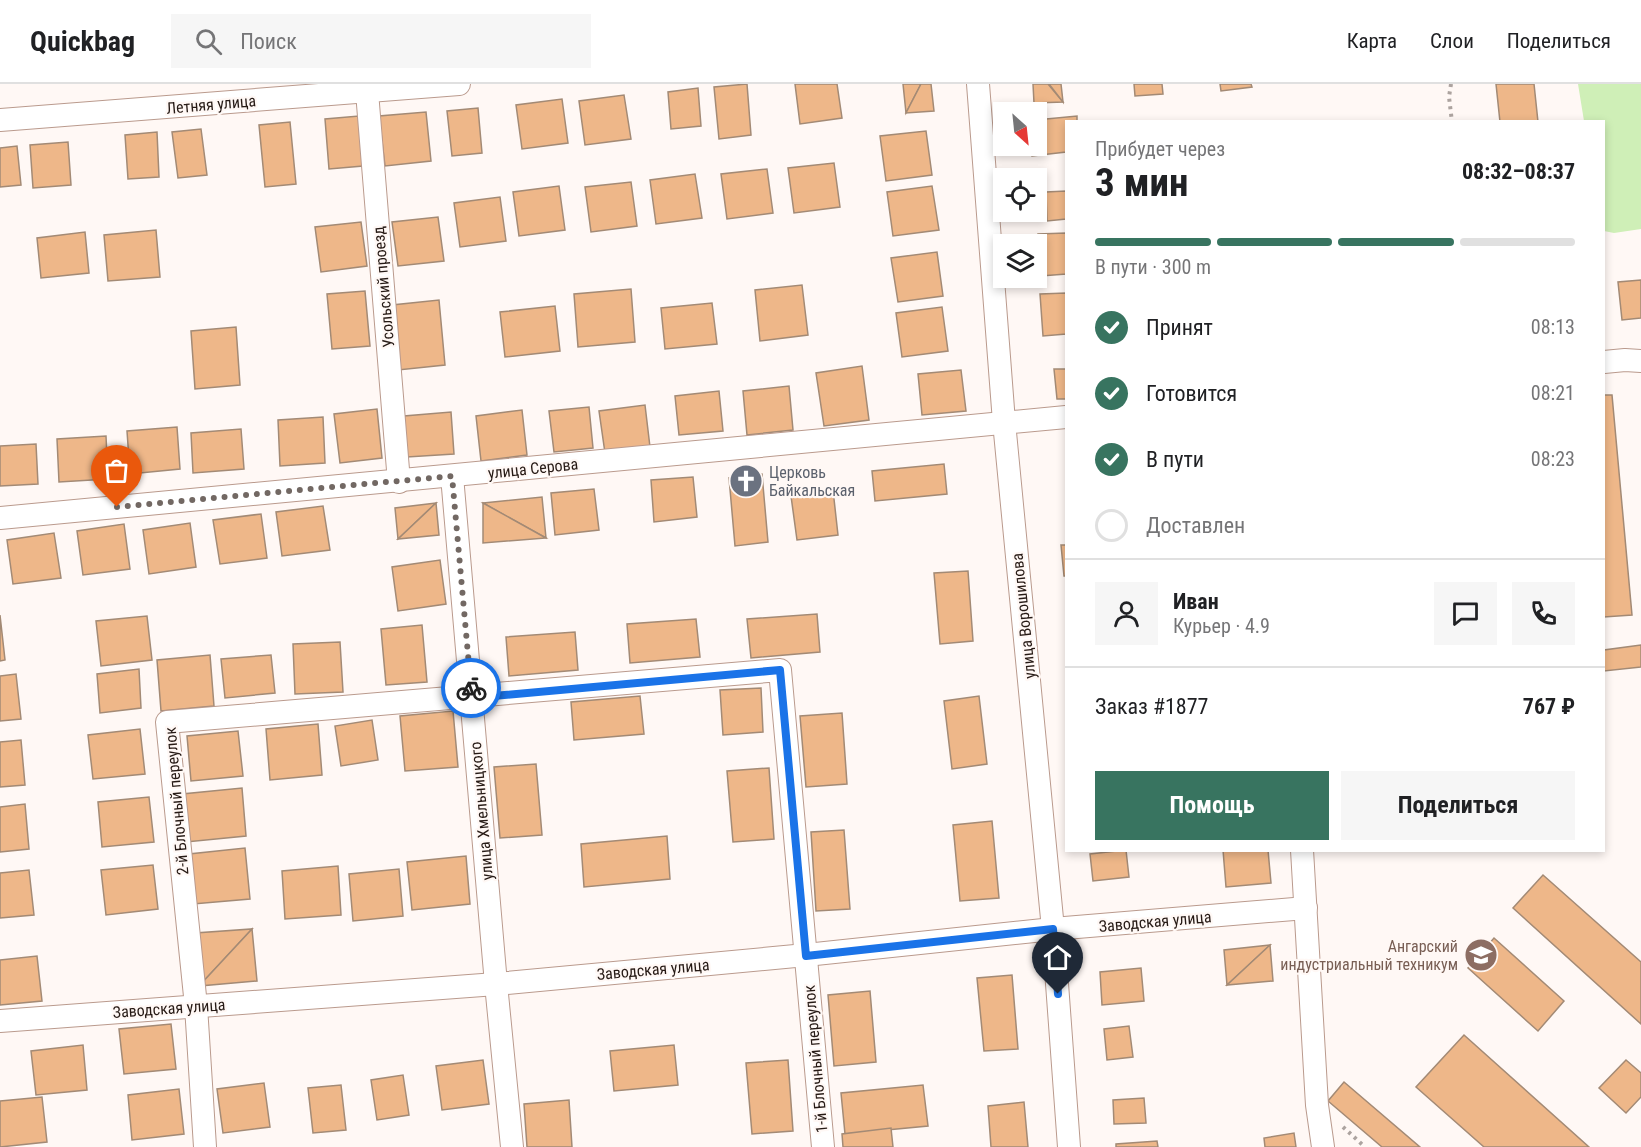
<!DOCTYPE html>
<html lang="ru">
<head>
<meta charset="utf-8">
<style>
  :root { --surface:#fff; --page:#f6f6f6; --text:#202124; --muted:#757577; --line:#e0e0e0; --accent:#387460 }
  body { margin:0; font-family:"Roboto Condensed",sans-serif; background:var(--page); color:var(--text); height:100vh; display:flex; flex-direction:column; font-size:22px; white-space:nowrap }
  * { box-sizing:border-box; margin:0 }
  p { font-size:20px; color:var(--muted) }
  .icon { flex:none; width:33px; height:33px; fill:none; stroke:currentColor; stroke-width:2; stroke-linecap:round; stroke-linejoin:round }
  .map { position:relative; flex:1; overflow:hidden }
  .drawer { position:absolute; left:1065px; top:36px; width:540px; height:732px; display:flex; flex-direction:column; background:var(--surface); border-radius:0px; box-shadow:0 3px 9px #0003 }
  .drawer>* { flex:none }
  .needle { width:39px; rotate:153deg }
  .tools { position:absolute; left:993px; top:18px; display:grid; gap:12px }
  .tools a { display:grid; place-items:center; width:54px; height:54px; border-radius:0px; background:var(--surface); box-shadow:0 3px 9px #0003; font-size:30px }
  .pin { position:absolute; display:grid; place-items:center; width:51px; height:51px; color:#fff; margin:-62px -26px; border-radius:50% 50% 50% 0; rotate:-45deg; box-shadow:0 0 6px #0007 }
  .pin .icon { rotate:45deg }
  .courier { position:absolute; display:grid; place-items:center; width:60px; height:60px; margin:-30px; border:4px solid #1a73e8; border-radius:50%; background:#fff; color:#222; box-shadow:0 2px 8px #0007 }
  .overview em { font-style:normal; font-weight:700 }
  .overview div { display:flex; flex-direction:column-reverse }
  .overview { display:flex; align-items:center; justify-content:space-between; height:102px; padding:0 30px }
  h1 { font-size:39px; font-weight:700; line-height:45px }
  .bar { display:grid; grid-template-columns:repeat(4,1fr); gap:9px 6px; align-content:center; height:72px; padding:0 30px }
  .bar i { height:8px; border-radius:4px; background:var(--line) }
  .bar .active { background:var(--accent) }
  .bar p { grid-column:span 4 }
  .line { display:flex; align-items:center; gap:15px; padding:0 30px; border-top:2px solid var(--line) }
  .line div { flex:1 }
  .round { display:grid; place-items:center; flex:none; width:63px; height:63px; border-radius:0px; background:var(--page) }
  ol { padding:0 30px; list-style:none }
  li { display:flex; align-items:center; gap:18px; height:66px }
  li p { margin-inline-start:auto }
  li .icon { padding:6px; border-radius:50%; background:var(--accent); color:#fff; stroke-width:4 }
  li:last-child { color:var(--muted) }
  li i { width:33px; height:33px; border:3px solid var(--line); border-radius:50% }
  .primary-button { display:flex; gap:12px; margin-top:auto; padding:12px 30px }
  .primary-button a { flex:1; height:69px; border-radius:0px; background:var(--accent); color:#fff; font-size:24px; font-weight:700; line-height:69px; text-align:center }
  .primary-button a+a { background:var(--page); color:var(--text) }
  header { display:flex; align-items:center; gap:36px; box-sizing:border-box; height:84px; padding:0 30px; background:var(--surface); border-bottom:2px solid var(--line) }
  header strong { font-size:28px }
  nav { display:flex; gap:33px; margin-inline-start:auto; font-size:21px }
  .search { width:420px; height:54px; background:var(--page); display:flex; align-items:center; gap:15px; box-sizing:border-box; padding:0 21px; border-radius:0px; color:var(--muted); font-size:22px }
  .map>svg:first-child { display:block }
  .green { fill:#cfefb7 }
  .building { fill:#eeb789; stroke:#a38a75; stroke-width:1.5 }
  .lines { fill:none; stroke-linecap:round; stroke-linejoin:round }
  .minor-casing { stroke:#ba9a8d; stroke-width:24 }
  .path { stroke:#aca39f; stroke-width:4; stroke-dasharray:3 4.5; stroke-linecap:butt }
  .minor { stroke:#fff; stroke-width:22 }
  .done { stroke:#726863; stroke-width:6; stroke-dasharray:0 10.8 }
  .route { stroke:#1a73e8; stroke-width:8 }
  .labels { text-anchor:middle; stroke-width:4.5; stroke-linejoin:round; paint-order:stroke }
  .street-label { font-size:16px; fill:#261a15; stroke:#fff8f5 }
  .worship-label { font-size:16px; fill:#5b616d; stroke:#fff8f5; text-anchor:start }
  .education-label { font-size:16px; fill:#785e54; stroke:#fff8f5; text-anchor:end }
</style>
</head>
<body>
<header>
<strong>Quickbag</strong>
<div class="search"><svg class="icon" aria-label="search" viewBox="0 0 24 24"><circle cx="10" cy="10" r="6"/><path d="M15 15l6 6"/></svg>Поиск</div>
<nav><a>Карта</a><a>Слои</a><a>Поделиться</a></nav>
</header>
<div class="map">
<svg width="1641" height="1063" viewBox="0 0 1641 1063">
  <rect width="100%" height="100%" fill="#fff8f5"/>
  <!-- green -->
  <polygon class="green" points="1578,0 1641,0 1641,145 1614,149 1604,147 1604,38 1584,37"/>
  <!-- building -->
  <g class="building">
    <polygon points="747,0 751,51 719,55 714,3"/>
    <polygon points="795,0 837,0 842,34 800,40"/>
    <polygon points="903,0 921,0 906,29"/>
    <polygon points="921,0 931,0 934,27 906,29"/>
    <polygon points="1033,0 1048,0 1063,18 1034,19"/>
    <polygon points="1049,0 1061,0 1063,18"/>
    <polygon points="1134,0 1162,0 1163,10 1135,12"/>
    <polygon points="1220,0 1251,0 1252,3 1221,7"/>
    <polygon points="1496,0 1534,0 1538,38 1500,38"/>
    <polygon points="698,4 701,42 671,45 668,8"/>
    <polygon points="624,11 631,55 585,61 579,17"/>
    <polygon points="562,15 568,59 522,65 516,21"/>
    <polygon points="478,24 482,69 452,72 447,27"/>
    <polygon points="426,28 431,77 385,82 379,32"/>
    <polygon points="359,32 363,82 329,85 325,35"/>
    <polygon points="1077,32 1077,38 1066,38 1066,68 1032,72 1031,62 1036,62 1036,36"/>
    <polygon points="290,38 296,100 265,103 259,41"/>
    <polygon points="201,45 207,91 178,94 172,48"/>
    <polygon points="926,47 932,91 886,97 880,52"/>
    <polygon points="157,48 159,93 128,95 125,51"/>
    <polygon points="68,58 71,101 33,104 30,61"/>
    <polygon points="17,62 21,101 0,103 0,64"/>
    <polygon points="834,79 840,123 794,129 788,84"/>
    <polygon points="767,85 773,129 727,135 721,90"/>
    <polygon points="695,90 702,134 656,140 650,96"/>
    <polygon points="631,98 637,142 591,148 585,103"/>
    <polygon points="559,102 565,146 519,152 513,108"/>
    <polygon points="932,102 939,146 893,152 887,108"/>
    <polygon points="1066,107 1066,135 1047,137 1046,108"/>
    <polygon points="500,113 506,157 460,163 454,119"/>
    <polygon points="438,133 444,177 398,182 392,138"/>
    <polygon points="361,138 367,182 321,188 315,143"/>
    <polygon points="156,146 160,193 108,197 104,151"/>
    <polygon points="85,148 89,189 41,194 37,154"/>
    <polygon points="1066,149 1066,190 1041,192 1038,150"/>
    <polygon points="937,168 943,212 898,218 891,174"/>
    <polygon points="1641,196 1641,234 1622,236 1618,198"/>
    <polygon points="802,201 808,251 760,257 755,206"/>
    <polygon points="631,205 635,258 578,263 574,210"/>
    <polygon points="365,207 370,262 332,265 327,210"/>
    <polygon points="1066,209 1066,250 1043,252 1040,210"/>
    <polygon points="439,216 445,281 398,286 392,221"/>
    <polygon points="712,219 717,260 665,265 661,224"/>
    <polygon points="555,222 560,267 505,273 500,228"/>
    <polygon points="942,223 948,267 902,273 896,229"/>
    <polygon points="236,243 240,301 195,305 191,247"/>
    <polygon points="862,282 869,336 824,342 816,289"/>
    <polygon points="1054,285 1066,285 1066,315 1057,315"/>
    <polygon points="961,286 966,327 922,331 918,290"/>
    <polygon points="789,302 793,346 747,351 743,307"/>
    <polygon points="719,307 723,347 679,351 675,312"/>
    <polygon points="1604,311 1612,311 1632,531 1604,533"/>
    <polygon points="645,321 650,363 605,369 599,327"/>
    <polygon points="589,323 593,364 554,368 549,327"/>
    <polygon points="377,325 382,374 340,379 334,330"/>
    <polygon points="522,326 527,371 481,377 476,332"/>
    <polygon points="451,328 454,370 407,373 404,332"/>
    <polygon points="323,333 325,379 280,382 278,336"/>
    <polygon points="177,343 180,385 130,390 127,347"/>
    <polygon points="241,345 244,385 193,389 191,349"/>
    <polygon points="106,352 108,395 59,398 57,355"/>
    <polygon points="36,360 38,400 0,402 0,362"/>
    <polygon points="944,380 947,410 875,417 872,387"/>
    <polygon points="762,390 768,458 735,462 729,394"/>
    <polygon points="693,393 697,433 654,438 651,396"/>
    <polygon points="594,405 599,446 555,451 551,409"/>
    <polygon points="833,406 838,451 797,456 791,412"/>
    <polygon points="542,413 546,454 483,419"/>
    <polygon points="436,419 398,455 395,424"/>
    <polygon points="436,419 439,451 398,455"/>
    <polygon points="483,419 546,454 483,459"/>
    <polygon points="323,422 330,466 282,472 276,428"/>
    <polygon points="261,430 267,474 220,480 213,436"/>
    <polygon points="190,439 196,483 149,490 143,446"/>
    <polygon points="124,440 130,485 83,491 77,447"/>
    <polygon points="54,449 61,494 13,500 7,456"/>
    <polygon points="1061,461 1066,461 1066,492 1064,492"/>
    <polygon points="440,476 446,520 398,527 392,483"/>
    <polygon points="968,487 973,557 940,560 934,489"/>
    <polygon points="817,530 820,568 751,574 747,535"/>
    <polygon points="0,531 5,576 0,577"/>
    <polygon points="147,532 152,576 101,582 96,537"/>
    <polygon points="696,535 700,573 630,579 627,540"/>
    <polygon points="422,541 427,598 386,601 381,545"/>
    <polygon points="575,548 578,586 509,592 506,553"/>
    <polygon points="340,558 343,608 295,610 293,560"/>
    <polygon points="1641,561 1641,583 1604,587 1604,566"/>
    <polygon points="210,571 214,622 161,627 157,576"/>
    <polygon points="271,571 275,609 225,614 221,575"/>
    <polygon points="139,585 141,624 100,629 97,590"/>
    <polygon points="16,590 21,635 0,637 0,592"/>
    <polygon points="761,604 763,648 723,651 720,606"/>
    <polygon points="640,612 644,650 574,656 571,618"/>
    <polygon points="979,612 987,680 952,685 944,617"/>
    <polygon points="453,627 458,683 405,687 400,632"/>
    <polygon points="842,629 847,700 806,703 800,632"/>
    <polygon points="372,636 378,676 341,682 335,642"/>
    <polygon points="318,640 322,691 270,696 266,645"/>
    <polygon points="140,645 145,690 93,695 88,651"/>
    <polygon points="238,647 243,692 191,697 187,652"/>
    <polygon points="21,656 25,701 0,703 0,658"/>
    <polygon points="536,680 542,751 500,754 494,683"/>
    <polygon points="769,684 774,755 733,758 727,687"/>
    <polygon points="242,704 246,752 186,758 182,710"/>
    <polygon points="149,713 154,758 102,763 98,718"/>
    <polygon points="25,720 29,765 0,768 0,723"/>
    <polygon points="992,737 999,814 960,817 953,741"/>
    <polygon points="844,746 850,825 816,827 811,748"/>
    <polygon points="667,752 670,795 584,803 581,760"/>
    <polygon points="245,764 250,815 193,820 189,770"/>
    <polygon points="1126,766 1129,793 1093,797 1090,770"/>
    <polygon points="1223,766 1268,766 1271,799 1226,803"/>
    <polygon points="466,772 470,820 412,826 407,778"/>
    <polygon points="153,781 158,825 106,831 101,786"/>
    <polygon points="338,782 341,831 285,835 282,787"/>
    <polygon points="399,785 403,832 353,837 349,790"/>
    <polygon points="29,786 34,831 0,834 0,789"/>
    <polygon points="1543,791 1641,878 1641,940 1513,824"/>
    <polygon points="252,845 199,902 195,849"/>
    <polygon points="252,845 257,897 199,902"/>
    <polygon points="1494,854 1564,917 1538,947 1468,884"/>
    <polygon points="1270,861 1227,901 1224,866"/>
    <polygon points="1270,861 1273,897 1227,901"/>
    <polygon points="37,872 42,917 0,921 0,876"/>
    <polygon points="1141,884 1144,917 1102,921 1100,888"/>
    <polygon points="1012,891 1018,965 984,967 977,894"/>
    <polygon points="870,907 876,978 834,982 828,911"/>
    <polygon points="171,940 176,985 124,990 119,945"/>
    <polygon points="1129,942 1133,973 1107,976 1104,945"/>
    <polygon points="1464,951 1589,1063 1484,1063 1416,1003"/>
    <polygon points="83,961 87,1006 36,1011 31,967"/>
    <polygon points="674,961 678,1001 614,1007 610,967"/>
    <polygon points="483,976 489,1020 442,1026 436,982"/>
    <polygon points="788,976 793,1047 752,1050 746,979"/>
    <polygon points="1626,976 1641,989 1641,1013 1626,1029 1599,1004"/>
    <polygon points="403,991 409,1031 377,1036 371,996"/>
    <polygon points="1344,998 1420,1063 1382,1063 1328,1017"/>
    <polygon points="264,999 270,1043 223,1049 217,1005"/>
    <polygon points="341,1001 346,1046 313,1049 308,1004"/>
    <polygon points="923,1001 928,1042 845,1050 841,1009"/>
    <polygon points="179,1005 184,1050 132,1056 128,1011"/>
    <polygon points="42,1013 47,1058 0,1063 0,1017"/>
    <polygon points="1144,1014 1146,1039 1114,1040 1113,1016"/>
    <polygon points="569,1016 572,1063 527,1063 524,1020"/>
    <polygon points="1024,1018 1028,1063 991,1063 988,1022"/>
    <polygon points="891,1044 893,1063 843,1063 842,1050"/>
    <polygon points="1294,1049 1296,1063 1265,1063 1264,1054"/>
    <polygon points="1157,1057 1158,1063 1116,1063 1116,1060"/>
  </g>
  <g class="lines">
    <defs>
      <g id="minor">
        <polyline points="978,0 1004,338 1053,845 1069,1063"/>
        <polyline points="367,8 399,398"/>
        <polyline points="0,36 459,0"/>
        <polyline points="1604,278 1625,276 1641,277"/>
        <polyline points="452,392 496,900 512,1063"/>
        <polyline points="0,434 1066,333"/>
        <polyline points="1302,766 1317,1021 1323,1063"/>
        <polyline points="0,937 496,900 806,871 1053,845 1306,824"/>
        <polyline points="205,1063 196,922 167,638 780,586 823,1063"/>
      </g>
    </defs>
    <!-- minor casing -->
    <use href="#minor" class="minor-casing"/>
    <!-- path -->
    <g class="path">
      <polyline points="1451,0 1449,13 1452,38"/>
      <polyline points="1343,1043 1365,1063"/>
    </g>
    <!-- minor -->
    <use href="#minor" class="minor"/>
  </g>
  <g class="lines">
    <!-- done -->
    <polyline class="done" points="117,423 452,392 471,604"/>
    <!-- route -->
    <polyline class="route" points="471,604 471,614 780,586 806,872 1053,845 1058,910"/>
  </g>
  <!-- icons -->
  <defs>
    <symbol id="church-disc" viewBox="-11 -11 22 22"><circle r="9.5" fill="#6b7280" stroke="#fff8f5"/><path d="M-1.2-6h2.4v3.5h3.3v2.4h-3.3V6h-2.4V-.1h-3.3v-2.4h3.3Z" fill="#fff"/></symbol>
    <symbol id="university-disc" viewBox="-11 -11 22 22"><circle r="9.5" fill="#8d6e63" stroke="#fff8f5"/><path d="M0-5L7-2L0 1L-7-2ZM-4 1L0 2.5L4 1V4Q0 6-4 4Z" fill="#fff"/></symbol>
  </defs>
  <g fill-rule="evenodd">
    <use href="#church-disc" x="727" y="378" width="38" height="38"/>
    <use href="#university-disc" x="1462" y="852" width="38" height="38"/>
  </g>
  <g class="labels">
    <!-- street labels -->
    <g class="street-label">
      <text transform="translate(211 20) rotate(-5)" y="6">Летняя улица</text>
      <text transform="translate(383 203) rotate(-95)" y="6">Усольский проезд</text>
      <text transform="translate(533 384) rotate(-6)" y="6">улица Серова</text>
      <text transform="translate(1023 532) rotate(-96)" y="6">улица Ворошилова</text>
      <text transform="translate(176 717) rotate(-95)" y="6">2-й Блочный переулок</text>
      <text transform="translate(481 727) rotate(-95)" y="6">улица Хмельницкого</text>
      <text transform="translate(1155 837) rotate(-5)" y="6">Заводская улица</text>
      <text transform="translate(653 885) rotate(-5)" y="6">Заводская улица</text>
      <text transform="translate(169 924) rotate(-4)" y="6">Заводская улица</text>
      <text transform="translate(815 975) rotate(-95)" y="6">1-й Блочный переулок</text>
    </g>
    <!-- worship labels -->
    <g class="worship-label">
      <text x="769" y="394">Церковь<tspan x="769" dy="18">Байкальская</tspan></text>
    </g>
    <!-- education labels -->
    <g class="education-label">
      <text x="1458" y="868">Ангарский<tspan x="1458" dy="18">индустриальный техникум</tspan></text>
    </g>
  </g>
</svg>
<div class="tools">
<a><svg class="needle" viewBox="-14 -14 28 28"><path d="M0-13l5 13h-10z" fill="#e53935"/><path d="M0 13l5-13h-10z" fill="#757577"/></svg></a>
<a><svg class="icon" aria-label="locate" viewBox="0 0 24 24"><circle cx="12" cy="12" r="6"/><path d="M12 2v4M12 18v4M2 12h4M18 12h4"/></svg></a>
<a><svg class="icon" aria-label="layers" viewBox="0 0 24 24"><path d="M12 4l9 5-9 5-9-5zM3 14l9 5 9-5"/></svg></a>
</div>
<div class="pin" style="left:117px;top:423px;background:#ea580c"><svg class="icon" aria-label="bag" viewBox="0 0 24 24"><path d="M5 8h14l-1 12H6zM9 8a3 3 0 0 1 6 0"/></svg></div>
<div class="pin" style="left:1058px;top:910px;background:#1f2937"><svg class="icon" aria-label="home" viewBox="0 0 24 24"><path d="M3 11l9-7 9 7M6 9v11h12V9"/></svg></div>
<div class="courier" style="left:471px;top:604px"><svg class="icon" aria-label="bike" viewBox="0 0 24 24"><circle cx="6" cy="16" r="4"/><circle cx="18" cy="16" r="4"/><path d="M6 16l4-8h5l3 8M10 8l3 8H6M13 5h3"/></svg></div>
<section class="drawer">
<div class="overview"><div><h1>3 мин</h1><p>Прибудет через</p></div><em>08:32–08:37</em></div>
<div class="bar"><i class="active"></i><i class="active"></i><i class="active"></i><i></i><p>В пути · 300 m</p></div>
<ol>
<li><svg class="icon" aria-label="check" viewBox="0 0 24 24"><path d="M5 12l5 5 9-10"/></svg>Принят<p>08:13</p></li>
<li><svg class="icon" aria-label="check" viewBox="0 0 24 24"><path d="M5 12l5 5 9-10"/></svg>Готовится<p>08:21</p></li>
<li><svg class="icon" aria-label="check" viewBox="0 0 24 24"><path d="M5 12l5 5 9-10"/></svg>В пути<p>08:23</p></li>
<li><i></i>Доставлен</li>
</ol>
<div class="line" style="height:108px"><a class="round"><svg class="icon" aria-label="person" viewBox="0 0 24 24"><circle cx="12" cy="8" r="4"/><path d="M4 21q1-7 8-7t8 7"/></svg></a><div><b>Иван</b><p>Курьер · 4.9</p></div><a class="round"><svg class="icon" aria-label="chat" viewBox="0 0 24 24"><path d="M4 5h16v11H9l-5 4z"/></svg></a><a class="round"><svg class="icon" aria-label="phone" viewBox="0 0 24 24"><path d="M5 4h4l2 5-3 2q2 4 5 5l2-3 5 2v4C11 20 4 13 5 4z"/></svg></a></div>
<div class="line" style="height:78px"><div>Заказ #1877</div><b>767 ₽</b></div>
<div class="primary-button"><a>Помощь</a><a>Поделиться</a></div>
</section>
</div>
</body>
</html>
